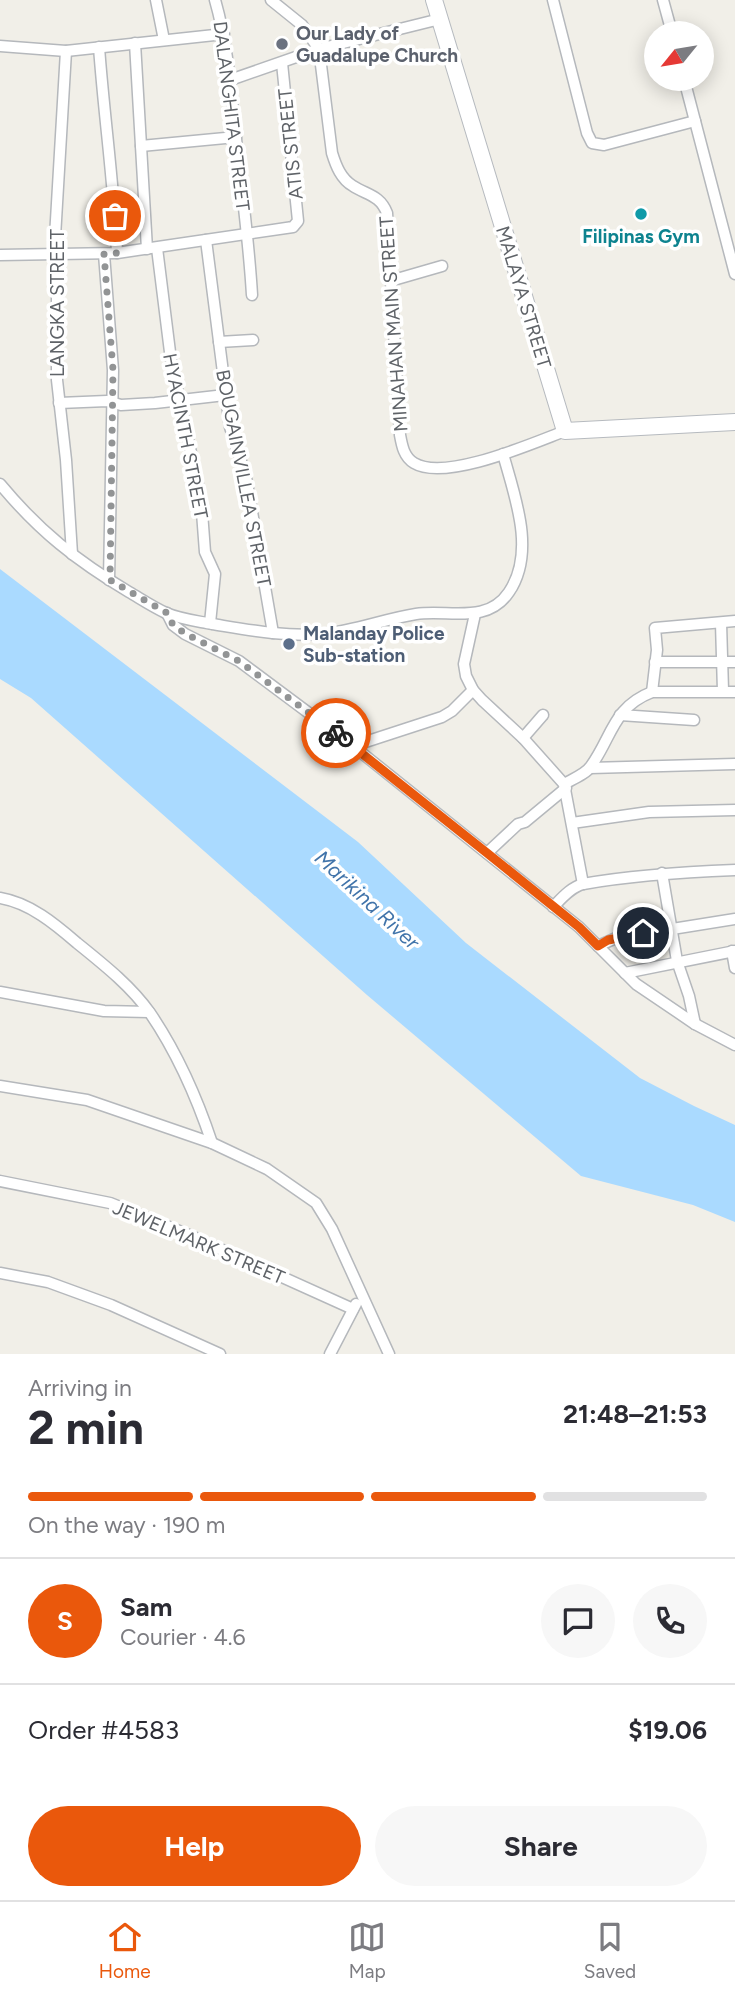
<!DOCTYPE html>
<html lang="en">
<head>
<meta charset="utf-8">
<style>
  :root { --surface:#fff; --page:#f7f7f7; --text:#2b2b33; --muted:#7c7c81; --line:#e1e1e2; --accent:#ea580c }
  body { margin:0; font-family:Figtree,sans-serif; background:var(--page); color:var(--text); height:100vh; display:flex; flex-direction:column; font-size:26px; white-space:nowrap }
  * { box-sizing:border-box; margin:0 }
  p { font-size:23px; color:var(--muted) }
  .icon { flex:none; width:38px; height:38px; fill:none; stroke:currentColor; stroke-width:2; stroke-linecap:round; stroke-linejoin:round }
  .map { position:relative; height:1354px; overflow:hidden }
  .sheet { display:flex; flex-direction:column; background:var(--surface); flex:1 }
  .sheet>* { flex:none }
  .needle { width:46px; rotate:240deg }
  .controls { position:absolute; left:644px; top:21px; display:grid; gap:14px }
  .controls a { display:grid; place-items:center; width:70px; height:70px; border-radius:50%; background:var(--surface); box-shadow:0 4px 18px #0003; font-size:35px }
  .pin { position:absolute; display:grid; place-items:center; width:60px; height:60px; color:#fff; margin:-30px; border:4px solid #fff; border-radius:50%; box-shadow:0 2px 7px #0007 }
  .courier { position:absolute; display:grid; place-items:center; width:70px; height:70px; margin:-35px; border:5px solid #ea580c; border-radius:50%; background:#fff; color:#222; box-shadow:0 2px 9px #0007 }
  .summary em { font-style:normal; font-weight:700 }
  .summary div { display:flex; flex-direction:column-reverse }
  .summary { display:flex; align-items:center; justify-content:space-between; height:119px; padding:0 28px }
  h1 { font-size:46px; font-weight:700; line-height:52px }
  .bar { display:grid; grid-template-columns:repeat(4,1fr); gap:10px 7px; align-content:center; height:84px; padding:0 28px }
  .bar i { height:9px; border-radius:5px; background:var(--line) }
  .bar .selected { background:var(--accent) }
  .bar p { grid-column:span 4 }
  .line { display:flex; align-items:center; gap:18px; padding:0 28px; border-top:2px solid var(--line) }
  .line div { flex:1 }
  .round { display:grid; place-items:center; flex:none; width:74px; height:74px; border-radius:37px; background:var(--page) }
  .action { display:flex; gap:14px; margin-top:auto; padding:14px 28px }
  .action a { flex:1; height:80px; border-radius:42px; background:var(--accent); color:#fff; font-size:28px; font-weight:700; line-height:80px; text-align:center }
  .action a+a { background:var(--page); color:var(--text) }
  .menu { display:flex; justify-content:space-around; align-items:center; height:98px; border-top:2px solid var(--line); background:var(--surface); font-size:19px; color:var(--muted) }
  .menu a { display:grid; justify-items:center; gap:4px }
  .menu .selected { color:var(--accent) }
  .map>svg:first-child { display:block }
  .water { fill:#aadaff }
  .lines { fill:none; stroke-linecap:round; stroke-linejoin:round }
  .street-casing { stroke:#b5b8bc; stroke-width:13 }
  .secondary-casing { stroke:#b6babf; stroke-width:18 }
  .street { stroke:#fff; stroke-width:10 }
  .secondary { stroke:#fff; stroke-width:16 }
  .done { stroke:#929495; stroke-width:7; stroke-dasharray:0 12.6 }
  .route { stroke:#ea580c; stroke-width:9 }
  .worship-dot { fill:#6b7280; stroke:#fff; stroke-width:2.5 }
  .culture-dot { fill:#0f9aa8; stroke:#fff; stroke-width:2.5 }
  .service-dot { fill:#5c6f8a; stroke:#fff; stroke-width:2.5 }
  .labels { text-anchor:middle; stroke-width:7; stroke-linejoin:round; paint-order:stroke }
  .worship-label { font-size:19px; font-weight:bold; fill:#5b616d; stroke:#fff; text-anchor:start }
  .street-label { font-size:19px; fill:#5f6368; stroke:#fff }
  .culture-label { font-size:19px; font-weight:bold; fill:#0d838f; stroke:#fff }
  .service-label { font-size:19px; font-weight:bold; fill:#4e5e75; stroke:#fff; text-anchor:start }
  .water-label { font-size:21px; font-style:italic; fill:#4174aa; stroke:#fff }
</style>
</head>
<body>
<div class="map">
<svg width="735" height="1354" viewBox="0 0 735 1354">
  <rect width="100%" height="100%" fill="#f1efe8"/>
  <!-- water -->
  <polygon class="water" points="0,569 358,842 466,943 640,1078 694,1106 735,1125 735,1222 693,1205 581,1176 367,995 31,698 0,679"/>
  <g class="lines">
    <defs>
      <g id="street">
        <polyline points="156,0 164,40"/>
        <path d="M215 0C228 45 231 93 236 139 242 191 249 243 252 295"/>
        <path d="M271 0 302 25 319 49 332 153C336 166 341 179 353 186 367 195 380 195 387 213L400 435C402 446 404 457 414 463 445 482 533 443 565 431"/>
        <polyline points="553,0 587,133 592,143 604,145 695,121"/>
        <polyline points="663,0 672,33"/>
        <polyline points="135,43 147,249"/>
        <polyline points="0,46 66,51 224,34"/>
        <path d="M99 47C104 116 114 184 117 253"/>
        <polyline points="66,51 54,254 57,285 57,380 66,460 72,554"/>
        <polyline points="684,79 735,274"/>
        <polyline points="230,80 319,49 440,19"/>
        <polyline points="141,146 236,137"/>
        <polyline points="206,240 230,427 246,477 273,633"/>
        <polyline points="157,248 171,360 201,499 205,552 215,574 210,623"/>
        <polyline points="104,254 113,370 109,580"/>
        <polyline points="0,255 117,253 293,227 298,221 282,63"/>
        <polyline points="390,281 442,266"/>
        <polyline points="219,342 253,340"/>
        <polyline points="59,403 107,401 121,405 155,403 225,395"/>
        <path d="M0 484C39 531 77 561 129 592 141 599 153 607 166 613 180 619 197 621 212 624 249 630 285 637 323 634 355 631 384 619 416 614 448 609 487 625 509 592 536 552 515 497 503 454"/>
        <polyline points="167,613 173,625 185,634 239,661 353,746 579,927 636,984 695,1024 735,1045"/>
        <polyline points="475,614 464,664 466,676 473,690 482,700 523,738 564,784 583,884"/>
        <polyline points="721,623 723,691"/>
        <polyline points="655,662 735,662"/>
        <polyline points="652,692 657,650 655,628 735,621"/>
        <polyline points="620,715 694,720"/>
        <polyline points="523,738 543,715"/>
        <polyline points="353,746 442,717 452,711 473,690"/>
        <polyline points="590,768 735,764"/>
        <path d="M564 784C573 779 586 774 591 766 612 737 613 707 652 692H735"/>
        <polyline points="572,823 649,812 735,810"/>
        <polyline points="487,853 518,824 525,822 566,788"/>
        <polyline points="662,873 677,961 689,996 695,1024"/>
        <path d="M0 898C30 903 55 924 77 943 103 964 131 986 150 1013 178 1054 197 1098 212 1143"/>
        <path d="M553 907C561 899 571 887 583 884 633 875 684 872 735 870"/>
        <polyline points="598,946 616,938 735,919"/>
        <polyline points="732,951 735,968"/>
        <polyline points="625,973 735,951"/>
        <polyline points="0,992 104,1011 149,1012"/>
        <polyline points="0,1086 87,1100 212,1143 267,1169 316,1203 332,1229 389,1354"/>
        <polyline points="0,1181 110,1203 189,1235 353,1309"/>
        <polyline points="0,1273 48,1282 111,1305 220,1354"/>
        <polyline points="330,1354 356,1304"/>
      </g>
      <polyline id="secondary" points="434,0 565,431 735,422"/>
    </defs>
    <!-- street casing -->
    <use href="#street" class="street-casing"/>
    <!-- secondary casing -->
    <use href="#secondary" class="secondary-casing"/>
    <!-- street -->
    <use href="#street" class="street"/>
    <!-- secondary -->
    <use href="#secondary" class="secondary"/>
  </g>
  <g class="lines">
    <!-- done -->
    <polyline class="done" points="115,216 117,253 104,254 113,370 110,580 167,613 173,625 186,634 239,661 336,733"/>
    <!-- route -->
    <polyline class="route" points="336,733 487,853 579,927 598,946 608,940 643,933"/>
  </g>
  <!-- markers -->
  <circle class="worship-dot" cx="282" cy="44" r="7"/>
  <circle class="culture-dot" cx="641" cy="214" r="7"/>
  <circle class="service-dot" cx="289" cy="644" r="7"/>
  <g class="labels">
    <!-- worship labels -->
    <g class="worship-label">
      <text x="296" y="40">Our Lady of<tspan x="296" dy="22">Guadalupe Church</tspan></text>
    </g>
    <!-- street labels -->
    <g class="street-label">
      <text transform="translate(232 116) rotate(83)" y="7">DALANGHITA STREET</text>
      <text transform="translate(290 144) rotate(-96)" y="7">ATIS STREET</text>
      <text transform="translate(524 297) rotate(73)" y="7">MALAYA STREET</text>
      <text transform="translate(57 303) rotate(-90)" y="7">LANGKA STREET</text>
      <text transform="translate(393 324) rotate(-94)" y="7">MINAHAN MAIN STREET</text>
      <text transform="translate(186 436) rotate(79)" y="7">HYACINTH STREET</text>
      <text transform="translate(244 478) rotate(79)" y="7">BOUGAINVILLEA STREET</text>
      <text transform="translate(199 1242) rotate(23)" y="7">JEWELMARK STREET</text>
    </g>
    <!-- culture labels -->
    <g class="culture-label">
      <text x="641" y="243">Filipinas Gym</text>
    </g>
    <!-- service labels -->
    <g class="service-label">
      <text x="303" y="640">Malanday Police<tspan x="303" dy="22">Sub-station</tspan></text>
    </g>
    <!-- water labels -->
    <g class="water-label">
      <text transform="translate(367 900) rotate(43)" y="7">Marikina River</text>
    </g>
  </g>
</svg>
<div class="controls">
<a><svg class="needle" viewBox="-14 -14 28 28"><path d="M0-13l5 13h-10z" fill="#e53935"/><path d="M0 13l5-13h-10z" fill="#7c7c81"/></svg></a>
</div>
<div class="pin" style="left:115px;top:216px;background:#ea580c"><svg class="icon" aria-label="bag" viewBox="0 0 24 24"><path d="M5 8h14l-1 12H6zM9 8a3 3 0 0 1 6 0"/></svg></div>
<div class="pin" style="left:643px;top:933px;background:#1f2937"><svg class="icon" aria-label="home" viewBox="0 0 24 24"><path d="M3 11l9-7 9 7M6 9v11h12V9"/></svg></div>
<div class="courier" style="left:336px;top:733px"><svg class="icon" aria-label="bike" viewBox="0 0 24 24"><circle cx="6" cy="16" r="4"/><circle cx="18" cy="16" r="4"/><path d="M6 16l4-8h5l3 8M10 8l3 8H6M13 5h3"/></svg></div>
</div>
<section class="sheet">
<div class="summary"><div><h1>2 min</h1><p>Arriving in</p></div><em>21:48–21:53</em></div>
<div class="bar"><i class="selected"></i><i class="selected"></i><i class="selected"></i><i></i><p>On the way · 190 m</p></div>
<div class="line" style="height:126px"><b class="round" style="background:var(--accent);color:#fff">S</b><div><b>Sam</b><p>Courier · 4.6</p></div><a class="round"><svg class="icon" aria-label="chat" viewBox="0 0 24 24"><path d="M4 5h16v11H9l-5 4z"/></svg></a><a class="round"><svg class="icon" aria-label="phone" viewBox="0 0 24 24"><path d="M5 4h4l2 5-3 2q2 4 5 5l2-3 5 2v4C11 20 4 13 5 4z"/></svg></a></div>
<div class="line" style="height:91px"><div>Order #4583</div><b>$19.06</b></div>
<div class="action"><a>Help</a><a>Share</a></div>
</section>
<nav class="menu">
<a class="selected"><svg class="icon" aria-label="home" viewBox="0 0 24 24"><path d="M3 11l9-7 9 7M6 9v11h12V9"/></svg>Home</a>
<a><svg class="icon" aria-label="map" viewBox="0 0 24 24"><path d="M3 6l6-2 6 2 6-2v14l-6 2-6-2-6 2zM9 4v14M15 6v14"/></svg>Map</a>
<a><svg class="icon" aria-label="saved" viewBox="0 0 24 24"><path d="M7 4h10v16l-5-4-5 4z"/></svg>Saved</a>
</nav>
</body>
</html>
